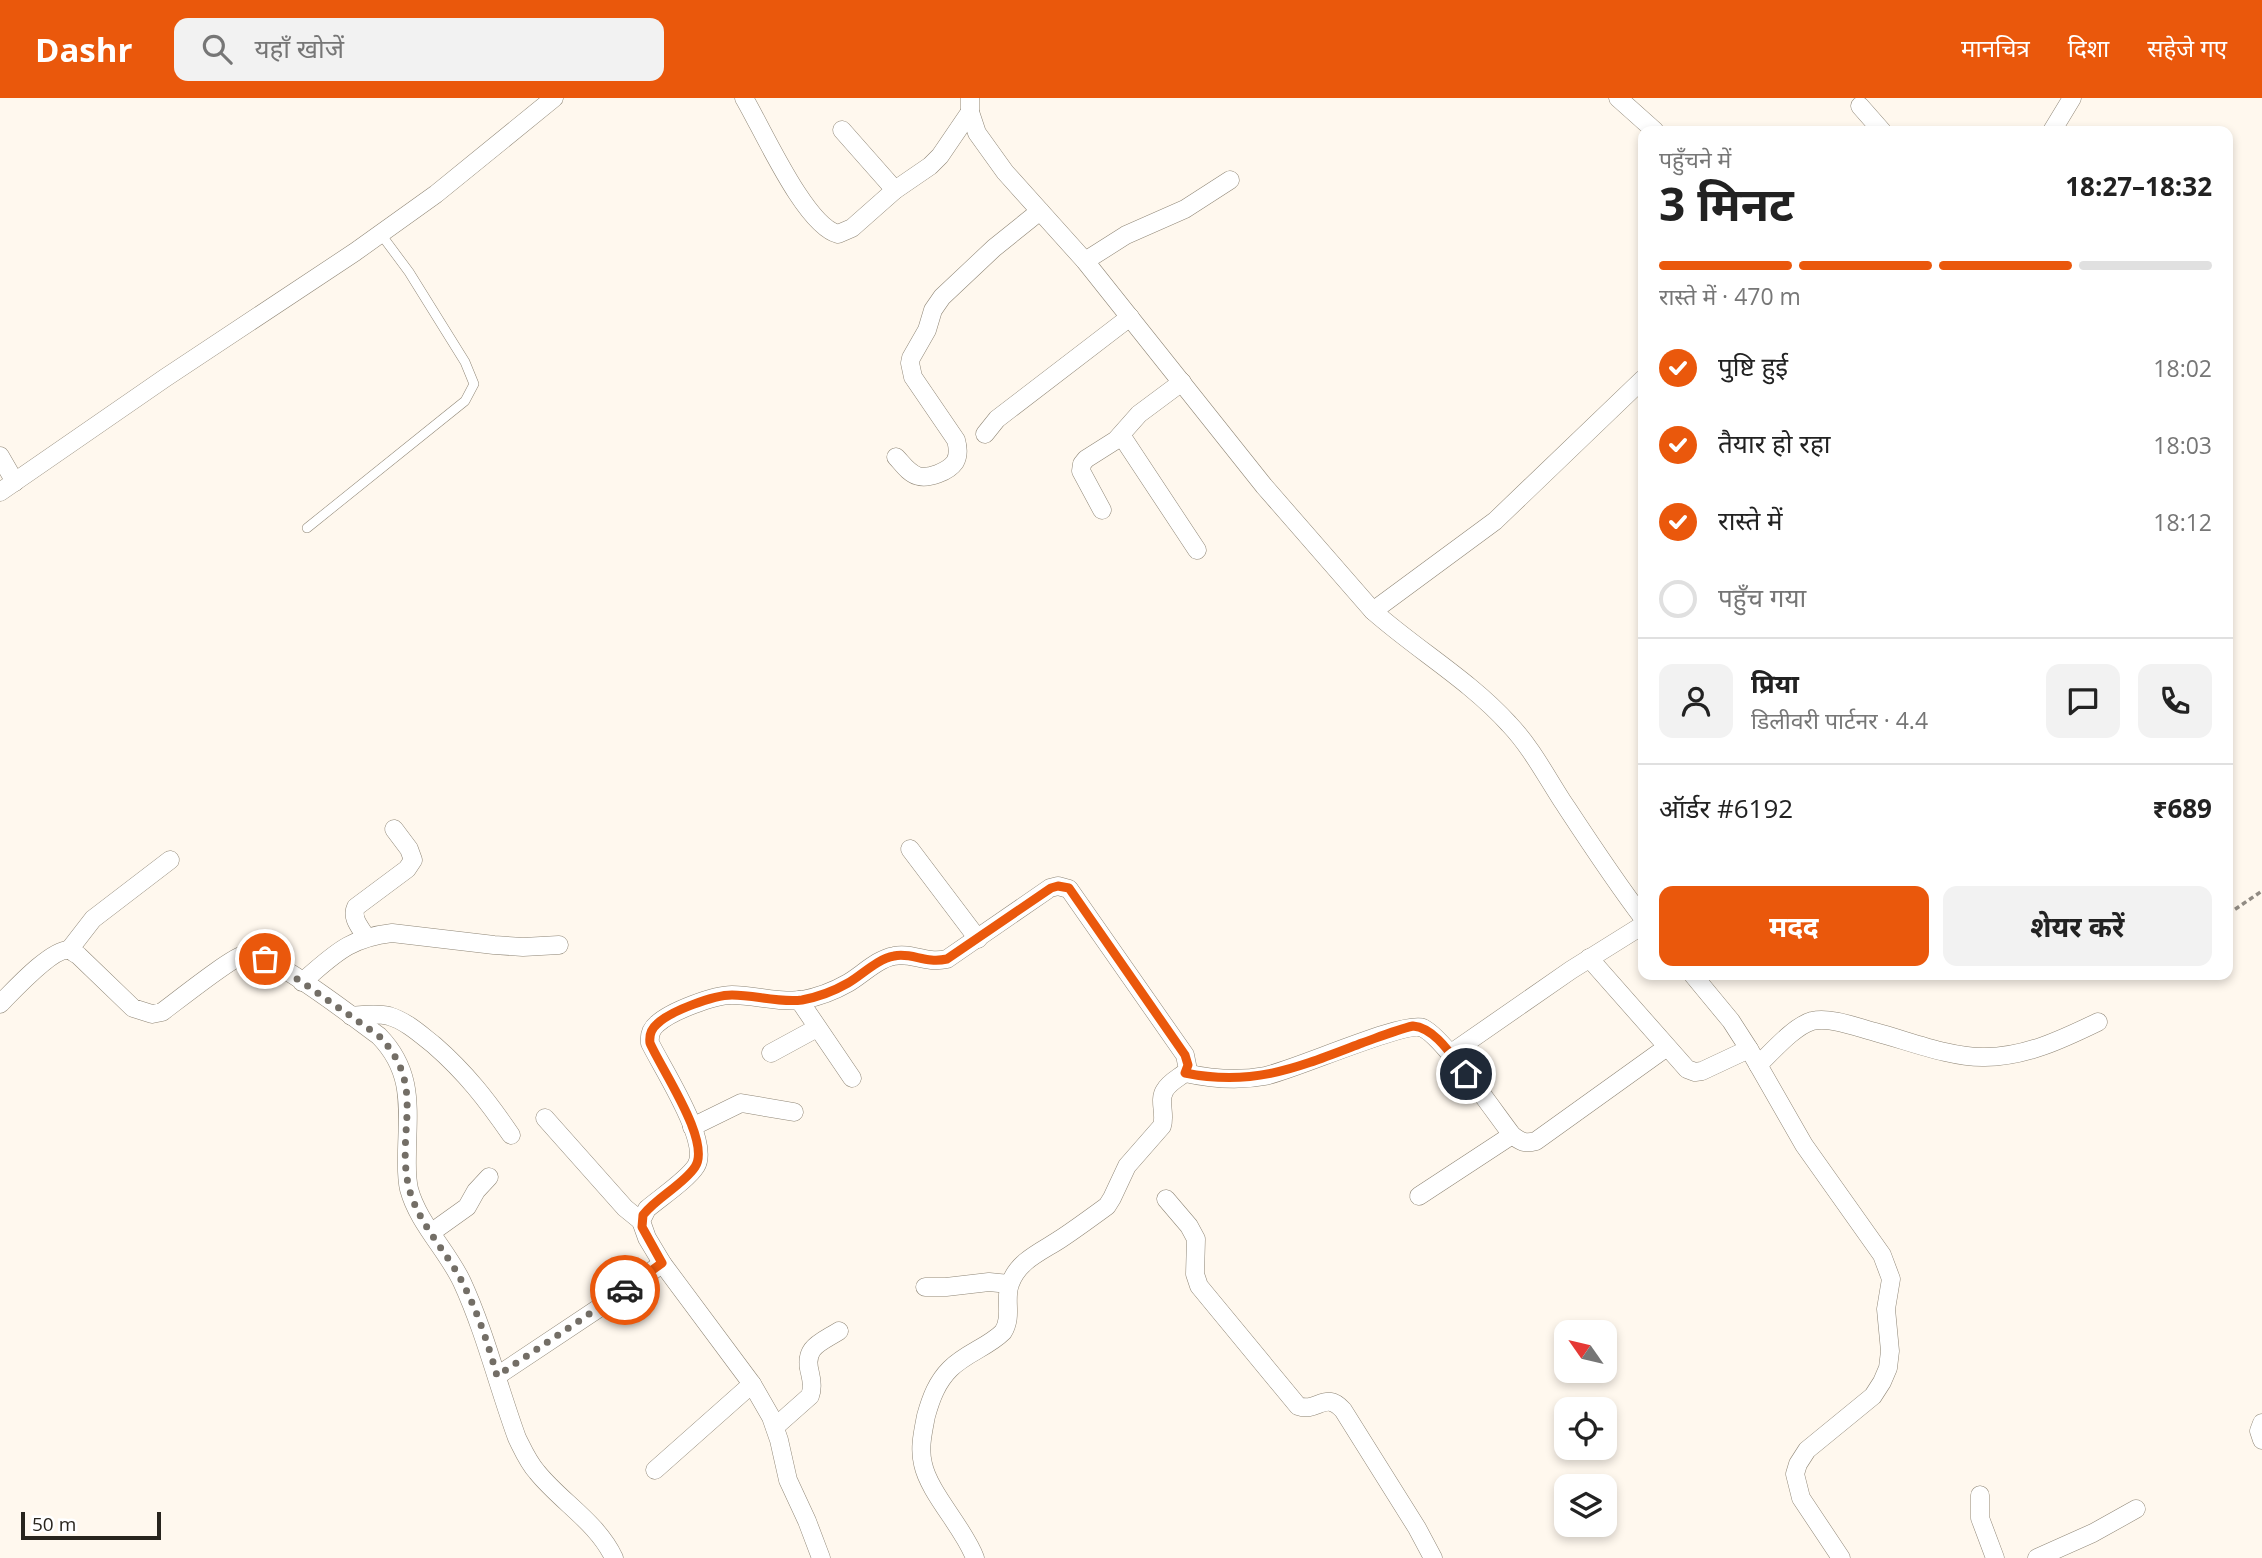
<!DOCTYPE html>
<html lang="hi">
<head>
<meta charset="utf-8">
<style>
  :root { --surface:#fff; --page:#f2f2f2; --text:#222; --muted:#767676; --line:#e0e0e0; --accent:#ea580c }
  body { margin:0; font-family:"Open Sans","Noto Sans Devanagari",sans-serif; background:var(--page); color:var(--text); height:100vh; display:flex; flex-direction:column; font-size:26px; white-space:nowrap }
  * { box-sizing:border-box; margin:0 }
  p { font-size:23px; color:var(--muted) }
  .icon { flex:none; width:38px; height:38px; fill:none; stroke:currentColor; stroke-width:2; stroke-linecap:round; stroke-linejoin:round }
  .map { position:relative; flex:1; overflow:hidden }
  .sheet { position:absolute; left:1638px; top:28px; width:595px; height:854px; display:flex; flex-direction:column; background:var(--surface); border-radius:14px; box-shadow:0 4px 10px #0003 }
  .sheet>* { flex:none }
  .needle { width:46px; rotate:304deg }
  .tools { position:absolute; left:1554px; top:1222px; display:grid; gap:14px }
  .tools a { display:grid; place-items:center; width:63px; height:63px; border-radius:14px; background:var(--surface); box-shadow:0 4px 10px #0003; font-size:35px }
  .scale { position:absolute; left:21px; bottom:18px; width:140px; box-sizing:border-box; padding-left:7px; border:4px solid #28241d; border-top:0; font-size:19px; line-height:24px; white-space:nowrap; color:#28241d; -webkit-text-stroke:5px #fff; paint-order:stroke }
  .pin { position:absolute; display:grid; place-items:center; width:60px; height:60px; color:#fff; margin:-30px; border:4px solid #fff; border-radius:50%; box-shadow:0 2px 7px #0007 }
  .courier { position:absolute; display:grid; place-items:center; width:70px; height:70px; margin:-35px; border:5px solid #ea580c; border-radius:50%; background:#fff; color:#222; box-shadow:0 2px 9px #0007 }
  .head em { font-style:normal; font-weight:700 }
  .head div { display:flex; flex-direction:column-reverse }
  .head { display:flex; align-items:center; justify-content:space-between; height:119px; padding:0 21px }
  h1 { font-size:46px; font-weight:700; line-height:52px }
  .bar { display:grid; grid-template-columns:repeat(4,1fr); gap:10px 7px; align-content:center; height:84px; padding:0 21px }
  .bar i { height:9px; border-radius:5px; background:var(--line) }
  .bar .active { background:var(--accent) }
  .bar p { grid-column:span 4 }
  .line { display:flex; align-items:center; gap:18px; padding:0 21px; border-top:2px solid var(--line) }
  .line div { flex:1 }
  .round { display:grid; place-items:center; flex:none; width:74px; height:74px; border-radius:14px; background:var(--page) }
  ol { padding:0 21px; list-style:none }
  li { display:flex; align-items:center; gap:21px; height:77px }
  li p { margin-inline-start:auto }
  li .icon { padding:7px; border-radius:50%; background:var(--accent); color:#fff; stroke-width:4 }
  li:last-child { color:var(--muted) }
  li i { width:38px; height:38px; border:4px solid var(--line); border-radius:50% }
  .cta { display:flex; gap:14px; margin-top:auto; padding:14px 21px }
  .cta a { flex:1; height:80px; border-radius:14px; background:var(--accent); color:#fff; font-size:28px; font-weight:700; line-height:80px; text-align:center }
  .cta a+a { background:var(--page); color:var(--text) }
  header { display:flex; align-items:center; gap:42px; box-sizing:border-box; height:98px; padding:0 35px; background:var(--accent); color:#fff }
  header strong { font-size:33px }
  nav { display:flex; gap:38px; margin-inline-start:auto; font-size:24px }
  .search { width:490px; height:63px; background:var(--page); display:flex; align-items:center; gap:18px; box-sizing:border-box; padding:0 24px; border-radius:14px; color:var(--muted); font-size:26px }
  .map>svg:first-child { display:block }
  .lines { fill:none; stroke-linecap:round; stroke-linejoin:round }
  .service-casing { stroke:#8f8676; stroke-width:10 }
  .minor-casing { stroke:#8f8676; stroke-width:19 }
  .path { stroke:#918b83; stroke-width:3.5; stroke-dasharray:5 3.5; stroke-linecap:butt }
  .service { stroke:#fff; stroke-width:9 }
  .minor { stroke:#fff; stroke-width:18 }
  .done { stroke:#736e66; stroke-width:7; stroke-dasharray:0 12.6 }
  .route { stroke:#ea580c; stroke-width:9 }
</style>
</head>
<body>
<header>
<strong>Dashr</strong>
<div class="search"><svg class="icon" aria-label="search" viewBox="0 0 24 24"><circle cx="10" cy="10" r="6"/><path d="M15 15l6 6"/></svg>यहाँ खोजें</div>
<nav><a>मानचित्र</a><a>दिशा</a><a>सहेजे गए</a></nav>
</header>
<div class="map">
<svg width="2262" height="1460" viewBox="0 0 2262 1460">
  <rect width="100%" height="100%" fill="#fff8ee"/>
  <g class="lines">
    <defs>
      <polyline id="service" points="307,430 465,303 474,286 465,264 409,174 380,135"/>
      <g id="minor">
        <path d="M744 0C762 30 805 128 838 136L852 130 895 92 930 68 940 58 970 14"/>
        <path d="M970 0V14L977 35 1005 74 1085 163 1264 388 1373 513C1417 552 1469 582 1509 626 1530 648 1545 676 1561 701 1588 742 1614 782 1643 820"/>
        <polyline points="1618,0 1655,33"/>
        <polyline points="1860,8 1882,33"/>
        <polyline points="842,32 895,92"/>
        <polyline points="2052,33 2072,0"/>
        <polyline points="1085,163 1126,137 1185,111 1230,82"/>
        <polyline points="985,336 997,321 1130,219"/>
        <polyline points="1121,337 1197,452"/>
        <polyline points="0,358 15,384"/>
        <path d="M896 359C902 365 908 375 918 378 928 381 948 374 955 364 959 357 958 349 956 342L913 279 910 265 911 260 927 232 933 212 942 199 994 150 1040 113"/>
        <polyline points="0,394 165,280 355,154 436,96 554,0"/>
        <polyline points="1102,412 1081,373 1082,366 1086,361 1116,342 1139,316 1182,284"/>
        <polyline points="1373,513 1495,423 1643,281"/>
        <polyline points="910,751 978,841"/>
        <path d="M366 839C360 829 351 820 356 809L407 771 413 762 409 751 394 731"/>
        <polyline points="69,852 93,821 170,762"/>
        <polyline points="1589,860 1687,971 1695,974 1702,973 1749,951"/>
        <polyline points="1693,877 1731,923 1749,951 1804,1047 1882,1157 1891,1181 1886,1211 1890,1253 1888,1270 1882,1284 1873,1298 1807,1352 1798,1366 1795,1376 1801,1400 1841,1460"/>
        <path d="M302 884C334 857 348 840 392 835L494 847 523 849 559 847"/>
        <polyline points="799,902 852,980"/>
        <path d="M0 906C12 894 53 849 70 852 71 853 78 857 79 858L133 910 152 916 162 914C177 903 233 858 246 856 269 853 357 922 379 938 413 973 408 1008 407 1053 407 1066 406 1078 409 1091 418 1125 447 1152 462 1184 485 1234 498 1288 517 1340 523 1352 528 1364 537 1374 561 1404 597 1424 614 1460"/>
        <path d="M351 918C363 917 377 915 389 918 406 923 420 936 434 947 466 975 487 1002 511 1037"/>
        <polyline points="771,955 817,930"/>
        <polyline points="1450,956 1571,872 1643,827"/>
        <path d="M1758 967C1772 954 1794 928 1812 923 1831 919 1856 929 1875 934 1909 943 1951 960 1985 959 2025 959 2063 941 2098 924"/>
        <path d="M1185 975C1212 981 1239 983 1265 978 1295 972 1405 922 1423 930 1444 940 1495 1015 1512 1037 1521 1044 1525 1046 1536 1043L1667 949"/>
        <polyline points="545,1020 625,1110 641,1123"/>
        <polyline points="692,1029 741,1005 794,1014"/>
        <polyline points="1419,1098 1512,1037"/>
        <path d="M1166 1101 1189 1128 1196 1141 1195 1176 1199 1188 1298 1308C1318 1315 1325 1292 1343 1312L1417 1430 1433 1460"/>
        <polyline points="432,1134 467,1109 476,1093 489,1079"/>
        <polyline points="925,1189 946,1189 989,1184 1009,1186"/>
        <polyline points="497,1278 641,1182 662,1165"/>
        <polyline points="2262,1325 2259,1333 2262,1342"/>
        <path d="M775 1329 810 1298C813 1290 812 1283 810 1275 803 1249 820 1245 839 1233"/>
        <polyline points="655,1372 752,1286"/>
        <polyline points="1980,1397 1980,1420 1995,1460"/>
        <path d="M821 1460 807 1423 788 1382 779 1342 771 1319 752 1286 662 1165 647 1140 641 1123 647 1111C660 1100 688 1081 696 1068 711 1044 662 970 650 945 649 937 651 931 657 926 671 913 714 897 732 897 755 897 779 905 802 902 818 899 834 893 848 885 862 877 877 861 894 858 912 854 925 866 947 861L1050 790 1058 788 1069 791 1185 957 1188 972C1181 979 1170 983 1165 992 1158 1002 1166 1016 1162 1028L1127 1068 1112 1100 1107 1108C1092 1119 1077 1130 1062 1140 1043 1153 1018 1162 1010 1186 1004 1202 1013 1218 1003 1234 988 1249 966 1255 950 1271 937 1284 931 1300 926 1318 923 1334 919 1350 923 1366 929 1395 964 1430 975 1460"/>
        <polyline points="2037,1460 2093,1435 2136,1411"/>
      </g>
    </defs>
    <!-- service casing -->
    <use href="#service" class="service-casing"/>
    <!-- minor casing -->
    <use href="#minor" class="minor-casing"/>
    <!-- path -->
    <polyline class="path" points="2228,816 2262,793"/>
    <!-- service -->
    <use href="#service" class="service"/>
    <!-- minor -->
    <use href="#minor" class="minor"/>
  </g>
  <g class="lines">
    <!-- done -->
    <path class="done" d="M265 861 302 884 379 938C428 988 395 1033 409 1090 417 1122 443 1150 459 1178 476 1209 488 1245 497 1278L625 1192"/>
    <!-- route -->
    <path class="route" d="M625 1192 662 1165 642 1129 643 1117C657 1099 683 1087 695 1069 712 1044 661 971 650 945 649 937 651 931 657 926 670 913 714 897 732 897 755 897 779 905 802 902 818 899 834 893 848 885 862 877 877 861 894 858 912 854 925 866 947 861L1051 790 1058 788 1069 790 1185 957 1188 967 1185 975C1254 989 1299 969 1362 945 1379 939 1396 932 1413 928 1436 930 1453 960 1466 976"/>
  </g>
</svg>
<div class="tools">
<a><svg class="needle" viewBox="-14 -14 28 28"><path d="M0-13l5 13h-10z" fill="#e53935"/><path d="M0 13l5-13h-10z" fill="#767676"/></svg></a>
<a><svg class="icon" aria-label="locate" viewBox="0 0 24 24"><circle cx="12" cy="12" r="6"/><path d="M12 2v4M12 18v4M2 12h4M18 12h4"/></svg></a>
<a><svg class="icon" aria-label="layers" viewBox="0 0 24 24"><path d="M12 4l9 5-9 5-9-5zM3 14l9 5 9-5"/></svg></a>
</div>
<div class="scale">50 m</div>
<div class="pin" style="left:265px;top:861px;background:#ea580c"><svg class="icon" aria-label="bag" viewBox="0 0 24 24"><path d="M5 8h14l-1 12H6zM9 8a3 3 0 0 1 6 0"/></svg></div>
<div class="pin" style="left:1466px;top:976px;background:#1f2937"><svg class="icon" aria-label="home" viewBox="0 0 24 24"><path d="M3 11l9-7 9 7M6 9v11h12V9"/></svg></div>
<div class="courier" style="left:625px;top:1192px"><svg class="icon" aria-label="car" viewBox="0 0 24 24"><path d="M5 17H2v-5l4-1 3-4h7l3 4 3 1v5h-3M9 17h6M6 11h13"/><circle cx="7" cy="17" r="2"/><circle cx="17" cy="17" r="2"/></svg></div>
<section class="sheet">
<div class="head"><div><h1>3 मिनट</h1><p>पहुँचने में</p></div><em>18:27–18:32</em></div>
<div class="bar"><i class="active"></i><i class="active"></i><i class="active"></i><i></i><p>रास्ते में · 470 m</p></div>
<ol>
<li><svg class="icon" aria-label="check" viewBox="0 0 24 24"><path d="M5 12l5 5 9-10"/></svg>पुष्टि हुई<p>18:02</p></li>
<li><svg class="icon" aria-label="check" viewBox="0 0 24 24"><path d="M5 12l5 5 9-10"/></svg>तैयार हो रहा<p>18:03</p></li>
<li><svg class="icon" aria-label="check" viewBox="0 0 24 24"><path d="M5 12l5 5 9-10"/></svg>रास्ते में<p>18:12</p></li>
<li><i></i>पहुँच गया</li>
</ol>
<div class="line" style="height:126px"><a class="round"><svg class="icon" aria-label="person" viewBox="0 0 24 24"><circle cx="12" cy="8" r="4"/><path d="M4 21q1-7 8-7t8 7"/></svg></a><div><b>प्रिया</b><p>डिलीवरी पार्टनर · 4.4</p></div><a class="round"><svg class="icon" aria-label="chat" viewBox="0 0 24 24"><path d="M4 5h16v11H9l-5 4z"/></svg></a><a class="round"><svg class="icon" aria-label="phone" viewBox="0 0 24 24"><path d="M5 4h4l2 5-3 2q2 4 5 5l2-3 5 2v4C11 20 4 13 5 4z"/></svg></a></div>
<div class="line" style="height:91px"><div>ऑर्डर #6192</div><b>₹689</b></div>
<div class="cta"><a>मदद</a><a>शेयर करें</a></div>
</section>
</div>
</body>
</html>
